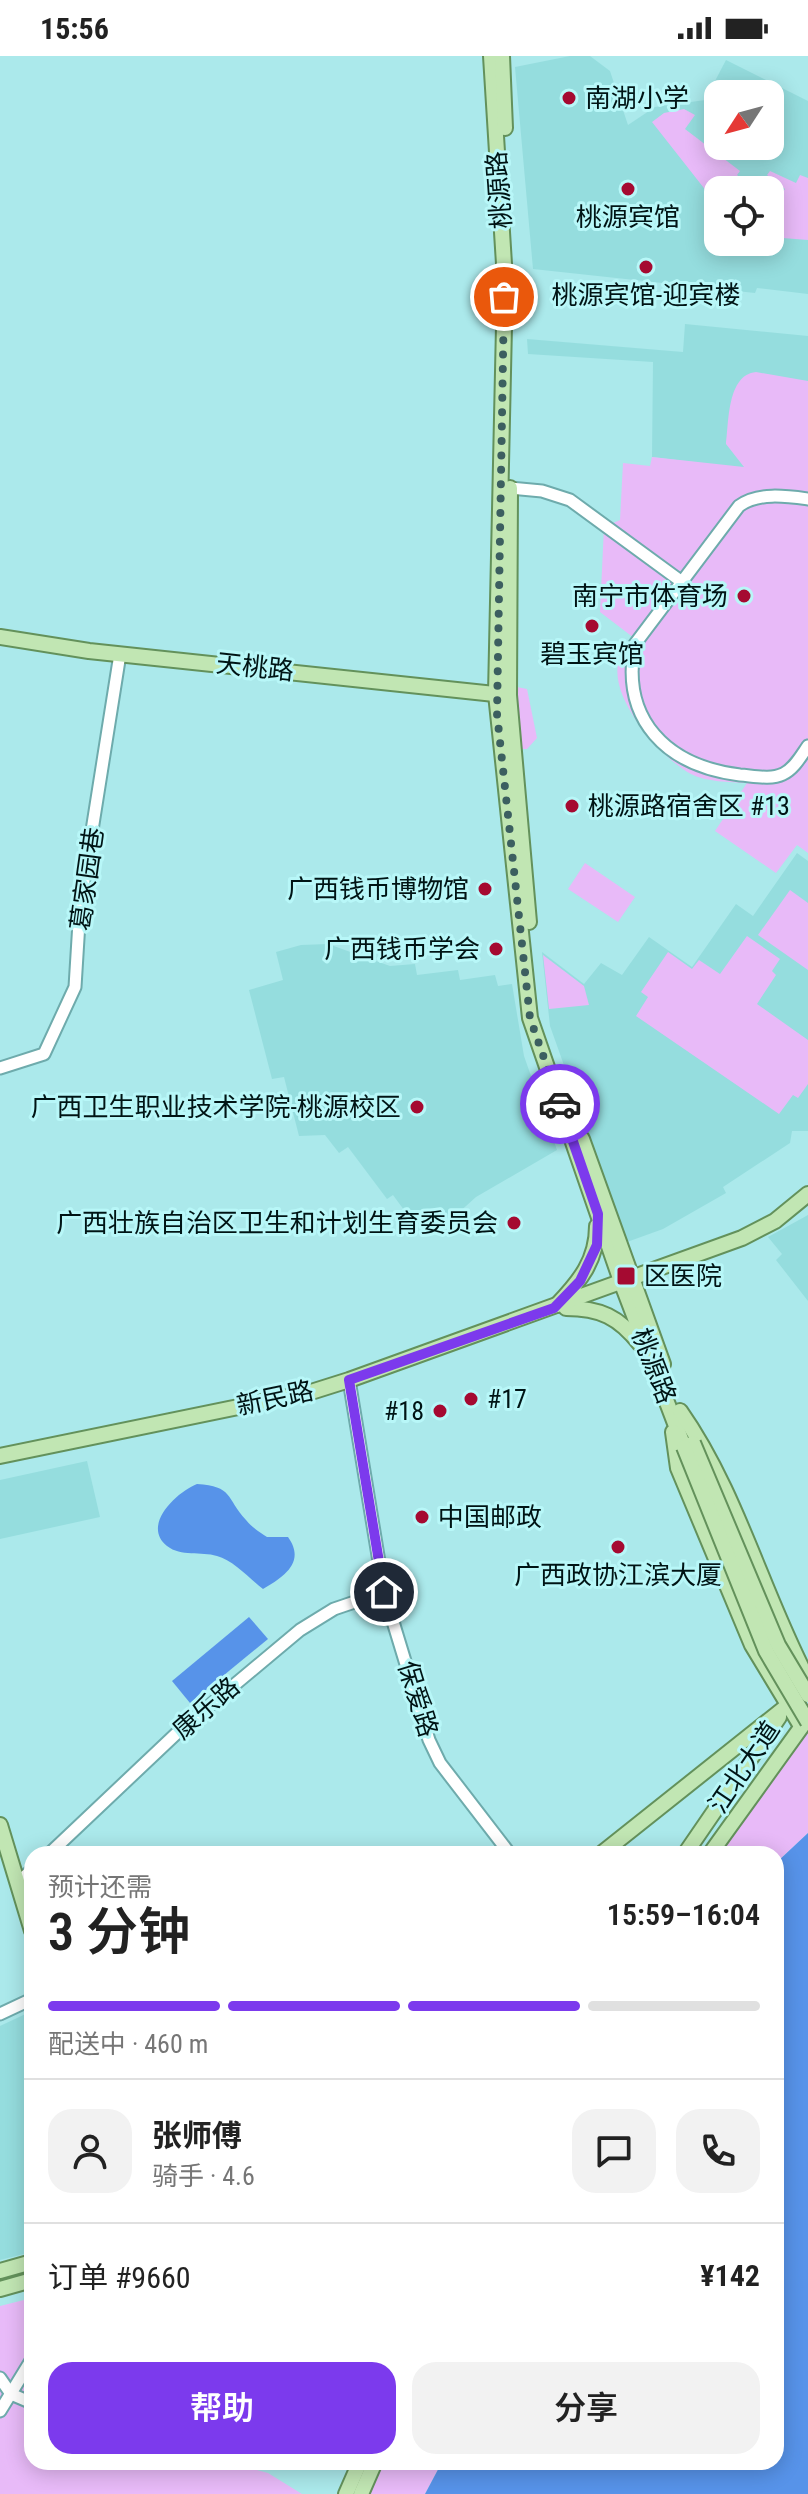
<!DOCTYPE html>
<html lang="zh">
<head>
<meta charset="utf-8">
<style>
  :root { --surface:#fff; --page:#f2f2f2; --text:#222; --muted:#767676; --line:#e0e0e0; --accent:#7c3aed }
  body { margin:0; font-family:"Roboto Condensed","Noto Sans SC",sans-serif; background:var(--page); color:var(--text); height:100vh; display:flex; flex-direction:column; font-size:30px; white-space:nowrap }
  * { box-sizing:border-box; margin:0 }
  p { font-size:26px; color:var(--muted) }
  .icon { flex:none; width:44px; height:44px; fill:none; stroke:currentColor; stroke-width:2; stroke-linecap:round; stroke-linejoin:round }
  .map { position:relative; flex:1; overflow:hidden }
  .details { position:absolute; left:24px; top:1790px; width:760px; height:624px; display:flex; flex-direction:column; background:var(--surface); border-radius:24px; box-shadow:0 4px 20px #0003 }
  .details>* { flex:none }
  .needle { width:52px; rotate:234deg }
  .fabs { position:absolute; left:704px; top:24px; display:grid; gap:16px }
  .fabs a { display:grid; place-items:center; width:80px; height:80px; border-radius:16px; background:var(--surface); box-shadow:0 4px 20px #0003; font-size:40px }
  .pin { position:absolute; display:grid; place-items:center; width:68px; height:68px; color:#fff; margin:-34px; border:4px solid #fff; border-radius:50%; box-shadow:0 2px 8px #0007 }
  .courier { position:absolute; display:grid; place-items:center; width:80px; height:80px; margin:-40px; border:6px solid #7c3aed; border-radius:50%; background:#fff; color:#222; box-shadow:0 2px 10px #0007 }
  .overview em { font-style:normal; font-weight:600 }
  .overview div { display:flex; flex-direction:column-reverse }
  .overview { display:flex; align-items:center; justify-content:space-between; height:136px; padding:0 24px }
  h1 { font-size:52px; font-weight:600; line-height:60px }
  .bar { display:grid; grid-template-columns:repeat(4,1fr); gap:12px 8px; align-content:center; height:96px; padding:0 24px }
  .bar i { height:10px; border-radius:6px; background:var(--line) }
  .bar .selected { background:var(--accent) }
  .bar p { grid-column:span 4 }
  .line { display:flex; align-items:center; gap:20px; padding:0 24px; border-top:2px solid var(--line) }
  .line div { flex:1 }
  .round { display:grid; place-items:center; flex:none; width:84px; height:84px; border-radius:24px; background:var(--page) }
  .button { display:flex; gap:16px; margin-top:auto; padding:16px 24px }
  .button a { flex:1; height:92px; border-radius:24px; background:var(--accent); color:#fff; font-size:32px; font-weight:600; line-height:92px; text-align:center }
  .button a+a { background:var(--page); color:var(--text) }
  .status { display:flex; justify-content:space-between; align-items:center; height:56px; padding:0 40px; background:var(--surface); direction:ltr }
  .status svg { height:22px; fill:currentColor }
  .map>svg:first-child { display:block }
  .built { fill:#95ddde; fill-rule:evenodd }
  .green { fill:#e8baf8 }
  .water { fill:#5793e9 }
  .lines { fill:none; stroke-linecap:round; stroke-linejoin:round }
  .minor-casing { stroke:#6eabac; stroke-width:15 }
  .major-casing { stroke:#63915b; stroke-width:18 }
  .minor { stroke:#fff; stroke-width:11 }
  .major { stroke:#c1e6b3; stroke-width:14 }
  .major-bridge-casing { stroke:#63915b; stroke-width:18; stroke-linecap:butt }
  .major-bridge { stroke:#c1e6b3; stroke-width:14 }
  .done { stroke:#3c5f60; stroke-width:8; stroke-dasharray:0 14.4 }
  .route { stroke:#7c3aed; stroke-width:10 }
  .poi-dot { fill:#a50a31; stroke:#b8f7f8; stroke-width:3 }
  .labels { text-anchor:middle; stroke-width:6; stroke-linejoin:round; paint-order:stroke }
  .poi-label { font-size:26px; fill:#001415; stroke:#b8f7f8; text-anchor:end }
  .street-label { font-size:26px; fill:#001415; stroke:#b8f7f8 }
</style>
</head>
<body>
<div class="status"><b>15:56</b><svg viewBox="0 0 49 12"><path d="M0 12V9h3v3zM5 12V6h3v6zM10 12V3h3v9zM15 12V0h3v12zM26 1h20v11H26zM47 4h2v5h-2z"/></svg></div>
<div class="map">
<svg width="808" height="2438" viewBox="0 0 808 2438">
  <rect width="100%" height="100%" fill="#abe9eb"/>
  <!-- built -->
  <g class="built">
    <path d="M570 0H590L610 15 628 69 655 51 705 44 726 4 808 45V238L757 232 755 237 533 213 515 11ZM718 38H770V90H718ZM718 134H770V186H718Z"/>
    <polygon points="685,268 808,280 808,420 652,401 653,306 528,298 527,283 683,296"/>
    <polygon points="797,797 808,805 808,1075 792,1075 790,1087 723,1131 726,1137 663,1173 627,1186 550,970 542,896 584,928 601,907 622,919 649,881 692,911 736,848 753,860"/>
    <polygon points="328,888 390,910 415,908 417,919 458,914 460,924 495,919 498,930 512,928 524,1000 557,1094 476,1141 456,1159 415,1169 393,1139 387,1143 348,1091 339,1097 325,1079 299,1080 284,1021 272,1023 249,934 283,924 276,896 301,889"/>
    <polygon points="808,1159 808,1245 776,1204 782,1198 768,1181"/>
    <polygon points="87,1405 100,1461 0,1483 0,1424"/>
    <polygon points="32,1955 32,2196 0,2204 0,1970"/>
  </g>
  <!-- green -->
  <g class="green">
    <polygon points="684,53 695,59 685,73 740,115 737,119 757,134 718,134 718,150 652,66 664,57"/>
    <polygon points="770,115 796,127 800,119 808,122 808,184 770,181 770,144 774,147 785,133 767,119"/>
    <path d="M756 316 808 325V797L797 789 776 817 715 775 747 727C729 726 707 726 691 718 661 702 611 645 618 608 620 600 629 589 634 582L600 556 604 471 620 464 623 407 650 410 652 401 744 411 726 388C729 366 727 319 756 316Z"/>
    <polygon points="517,631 527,633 537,682 527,693 520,693"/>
    <polygon points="585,807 635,841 618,866 568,833"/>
    <polygon points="790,834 808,847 808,914 758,879"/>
    <polygon points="747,880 780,903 772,915 776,919 757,948 808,984 808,1028 798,1042 793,1039 779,1058 636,960 648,941 641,936 668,896 692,913 699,904 720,918"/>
    <polygon points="543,899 584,930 589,949 549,953"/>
    <polygon points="808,1663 808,1777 776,1807 776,1798 710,1798"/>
    <polygon points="32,2242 32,2406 226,2406 268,2417 302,2438 0,2438 0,2250"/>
    <polygon points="375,2406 442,2406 425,2438 361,2438"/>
  </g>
  <!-- water -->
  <g class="water">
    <path d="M197 1428C233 1430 226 1442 246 1464 251 1471 260 1476 267 1481H288C306 1506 284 1521 263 1533 250 1523 233 1504 217 1500 201 1495 181 1501 167 1490 141 1469 177 1436 197 1428Z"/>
    <polygon points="249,1561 268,1583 190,1647 172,1625"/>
    <polygon points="808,1777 808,2438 425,2438 442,2406 776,2406 776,1807"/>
  </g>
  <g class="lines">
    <defs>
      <g id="minor">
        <polyline points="510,432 542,435 570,444 682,526"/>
        <path d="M808 443C786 440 758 436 739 450L635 588C620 664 667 710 740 719 754 720 771 724 783 718 794 713 801 700 808 690"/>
        <polyline points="0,1012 44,998 75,931 80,850 120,598"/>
        <polyline points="349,1324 384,1536 429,1684 440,1707 510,1798"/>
        <polyline points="49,1798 178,1676 300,1574 334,1553 384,1536"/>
        <polyline points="18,1826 32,1814"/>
        <polyline points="0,1958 32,1943"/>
        <polyline points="0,2322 11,2338 32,2347"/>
        <polyline points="0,2355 32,2303"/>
      </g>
      <g id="major">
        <polyline points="491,0 505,224 496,638 530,962 622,1228 684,1391"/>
        <polyline points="502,0 505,72"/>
        <polyline points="510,432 509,639 529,866"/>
        <polyline points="0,581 89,595 504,639"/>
        <polyline points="582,1083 663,1308"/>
        <path d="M557 1249C580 1225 597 1204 597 1170"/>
        <path d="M566 1252C600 1252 619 1261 640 1288"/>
        <path d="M680 1355C737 1436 762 1537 808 1624"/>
        <polyline points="673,1376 678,1412 752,1589 801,1670"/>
        <polyline points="0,1400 311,1336 349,1324 742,1182 775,1165 808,1138"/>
        <polyline points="0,1769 32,1875"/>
        <polyline points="601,1798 787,1650"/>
        <polyline points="685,1798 779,1661"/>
        <polyline points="710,1798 805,1666"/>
        <polyline points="0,2215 32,2206"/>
        <polyline points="0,2233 32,2224"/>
        <polyline points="346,2438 360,2406"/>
        <polyline points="361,2438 375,2406"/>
      </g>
    </defs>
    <!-- minor casing -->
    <use href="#minor" class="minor-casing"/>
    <!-- major casing -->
    <use href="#major" class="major-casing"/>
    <!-- minor -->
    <use href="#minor" class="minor"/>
    <!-- major -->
    <use href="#major" class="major"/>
    <defs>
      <g id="major-bridge">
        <polyline points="693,1387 778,1589 808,1639"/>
        <polyline points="684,1391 766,1595 808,1666"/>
      </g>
    </defs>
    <!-- major-bridge casing -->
    <use href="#major-bridge" class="major-bridge-casing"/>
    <!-- major-bridge -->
    <use href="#major-bridge" class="major-bridge"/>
  </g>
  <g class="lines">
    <!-- done -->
    <polyline class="done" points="504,241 497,658 530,962 560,1048"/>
    <!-- route -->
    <polyline class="route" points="384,1536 349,1324 554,1252 580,1225 597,1189 598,1158 560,1048"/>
  </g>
  <!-- markers -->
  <g class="poi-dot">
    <circle cx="569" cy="42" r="8"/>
    <circle cx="628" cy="133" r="8"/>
    <circle cx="646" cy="211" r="8"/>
    <circle cx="744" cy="540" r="8"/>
    <circle cx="592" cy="570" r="8"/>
    <circle cx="572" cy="750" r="8"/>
    <circle cx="485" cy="833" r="8"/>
    <circle cx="496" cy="893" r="8"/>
    <circle cx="417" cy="1051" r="8"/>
    <circle cx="514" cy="1167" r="8"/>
    <rect x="616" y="1210" width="20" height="20" rx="4"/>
    <circle cx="471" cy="1343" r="8"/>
    <circle cx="440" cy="1355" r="8"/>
    <circle cx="422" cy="1461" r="8"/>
    <circle cx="618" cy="1491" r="8"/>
  </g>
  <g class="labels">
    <!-- poi labels -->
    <g class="poi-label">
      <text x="585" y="51" text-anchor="start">南湖小学</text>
      <text x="628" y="170" text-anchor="middle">桃源宾馆</text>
      <text x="646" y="248" text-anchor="middle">桃源宾馆-迎宾楼</text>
      <text x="728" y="549">南宁市体育场</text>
      <text x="592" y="607" text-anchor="middle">碧玉宾馆</text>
      <text x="588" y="759" text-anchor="start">桃源路宿舍区 #13</text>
      <text x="469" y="842">广西钱币博物馆</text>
      <text x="480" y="902">广西钱币学会</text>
      <text x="401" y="1060">广西卫生职业技术学院-桃源校区</text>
      <text x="498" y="1176">广西壮族自治区卫生和计划生育委员会</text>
      <text x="644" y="1229" text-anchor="start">区医院</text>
      <text x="487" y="1352" text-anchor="start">#17</text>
      <text x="424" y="1364">#18</text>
      <text x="438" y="1470" text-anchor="start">中国邮政</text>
      <text x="618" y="1528" text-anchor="middle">广西政协江滨大厦</text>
    </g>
    <!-- street labels -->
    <g class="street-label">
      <text transform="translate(499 134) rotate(-94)" y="9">桃源路</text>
      <text transform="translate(255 611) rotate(6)" y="9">天桃路</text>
      <text transform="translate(87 823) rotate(-82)" y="9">葛家园巷</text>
      <text transform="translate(654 1310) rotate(69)" y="9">桃源路</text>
      <text transform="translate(275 1342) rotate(-12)" y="9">新民路</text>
      <text transform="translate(418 1643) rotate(73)" y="9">保爱路</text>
      <text transform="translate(206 1652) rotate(-41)" y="9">康乐路</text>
      <text transform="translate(744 1711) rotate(-56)" y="9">江北大道</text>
    </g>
  </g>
</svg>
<div class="fabs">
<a><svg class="needle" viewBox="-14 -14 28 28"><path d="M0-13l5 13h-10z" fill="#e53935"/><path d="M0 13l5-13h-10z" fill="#767676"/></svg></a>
<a><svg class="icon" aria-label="locate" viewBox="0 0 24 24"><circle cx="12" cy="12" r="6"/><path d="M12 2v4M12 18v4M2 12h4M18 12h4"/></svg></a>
</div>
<div class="pin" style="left:504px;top:241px;background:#ea580c"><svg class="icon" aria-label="bag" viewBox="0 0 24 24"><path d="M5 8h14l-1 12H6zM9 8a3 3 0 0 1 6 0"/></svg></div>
<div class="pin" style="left:384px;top:1536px;background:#1f2937"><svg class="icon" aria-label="home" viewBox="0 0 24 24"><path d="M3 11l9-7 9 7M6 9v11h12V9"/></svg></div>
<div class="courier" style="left:560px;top:1048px"><svg class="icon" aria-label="car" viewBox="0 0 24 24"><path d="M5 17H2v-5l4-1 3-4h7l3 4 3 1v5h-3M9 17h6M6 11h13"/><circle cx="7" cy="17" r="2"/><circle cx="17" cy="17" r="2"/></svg></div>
<section class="details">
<div class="overview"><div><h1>3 分钟</h1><p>预计还需</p></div><em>15:59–16:04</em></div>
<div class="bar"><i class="selected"></i><i class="selected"></i><i class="selected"></i><i></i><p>配送中 · 460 m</p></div>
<div class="line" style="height:144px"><a class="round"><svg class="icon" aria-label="person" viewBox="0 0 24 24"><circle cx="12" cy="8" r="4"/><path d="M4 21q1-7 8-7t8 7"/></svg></a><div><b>张师傅</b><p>骑手 · 4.6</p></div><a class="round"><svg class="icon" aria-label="chat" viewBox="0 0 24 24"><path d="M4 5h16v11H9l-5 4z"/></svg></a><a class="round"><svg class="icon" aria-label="phone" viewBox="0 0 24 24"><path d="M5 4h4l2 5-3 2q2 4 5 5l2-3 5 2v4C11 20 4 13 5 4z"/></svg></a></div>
<div class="line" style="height:104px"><div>订单 #9660</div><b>¥142</b></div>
<div class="button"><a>帮助</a><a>分享</a></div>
</section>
</div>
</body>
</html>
